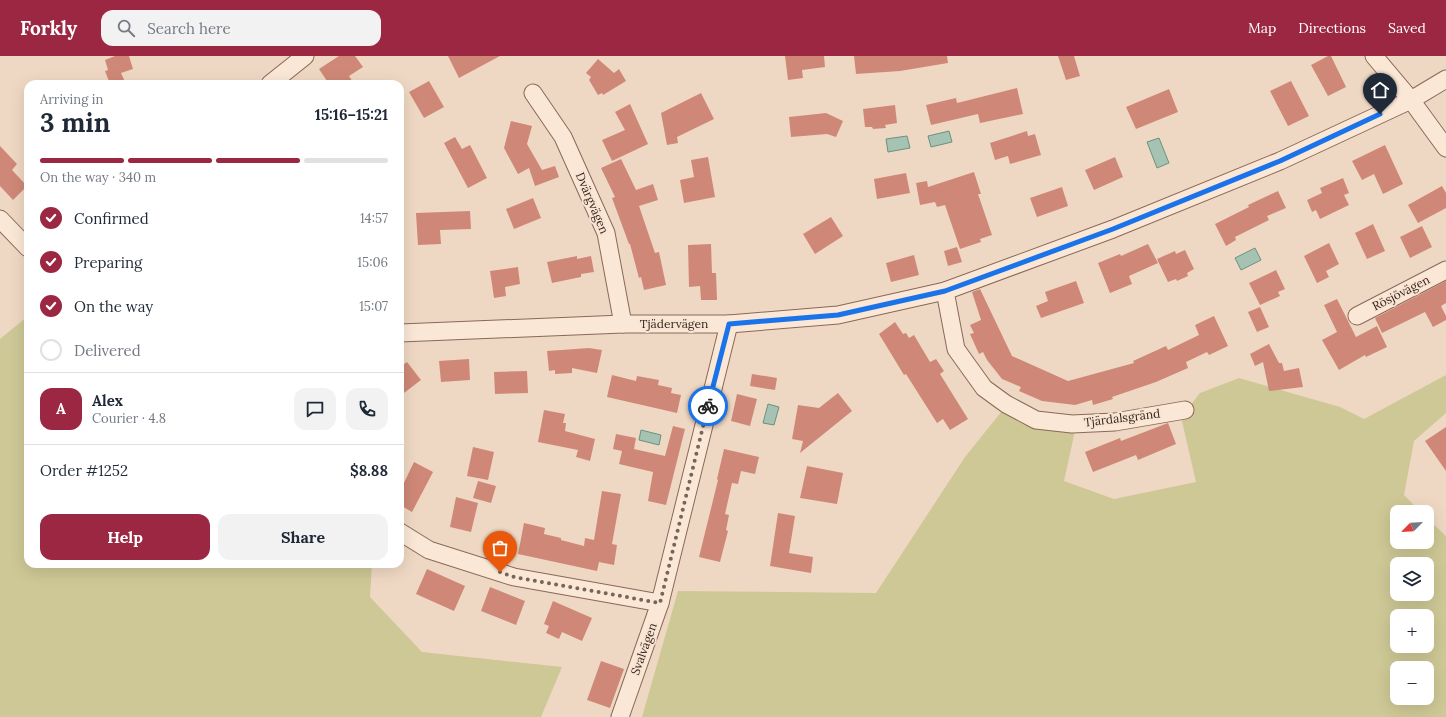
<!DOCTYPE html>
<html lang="en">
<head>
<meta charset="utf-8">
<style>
  :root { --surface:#fff; --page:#f2f2f3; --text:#1f2937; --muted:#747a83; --line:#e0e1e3; --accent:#9b2742 }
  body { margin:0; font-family:Lora,serif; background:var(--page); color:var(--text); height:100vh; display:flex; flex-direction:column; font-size:15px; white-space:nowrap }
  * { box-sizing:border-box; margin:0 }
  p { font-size:13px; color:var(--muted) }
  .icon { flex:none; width:22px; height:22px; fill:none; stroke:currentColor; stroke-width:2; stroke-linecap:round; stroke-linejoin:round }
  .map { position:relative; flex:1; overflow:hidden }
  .drawer { position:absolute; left:24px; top:24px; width:380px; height:488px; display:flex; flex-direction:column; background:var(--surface); border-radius:12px; box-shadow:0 4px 16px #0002 }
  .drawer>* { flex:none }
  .needle { width:26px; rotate:246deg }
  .tools { position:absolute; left:1390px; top:449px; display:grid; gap:8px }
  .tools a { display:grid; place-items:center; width:44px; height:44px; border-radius:8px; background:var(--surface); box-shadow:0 4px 16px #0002; font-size:20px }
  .pin { position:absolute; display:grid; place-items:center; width:34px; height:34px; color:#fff; margin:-41px -17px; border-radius:50% 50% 50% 0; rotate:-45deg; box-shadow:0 0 4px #0007 }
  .pin .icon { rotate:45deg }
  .courier { position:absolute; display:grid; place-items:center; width:40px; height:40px; margin:-20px; border:3px solid #1a73e8; border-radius:50%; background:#fff; color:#222; box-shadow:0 1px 5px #0007 }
  .summary em { font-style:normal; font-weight:700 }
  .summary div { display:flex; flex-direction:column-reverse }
  .summary { display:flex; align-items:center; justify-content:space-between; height:68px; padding:0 16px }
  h1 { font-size:26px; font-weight:700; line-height:30px }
  .bar { display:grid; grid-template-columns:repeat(4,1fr); gap:6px 4px; align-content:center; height:48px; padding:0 16px }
  .bar i { height:5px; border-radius:3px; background:var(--line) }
  .bar .active { background:var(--accent) }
  .bar p { grid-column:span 4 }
  .line { display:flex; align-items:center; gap:10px; padding:0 16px; border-top:1px solid var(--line) }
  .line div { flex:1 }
  .round { display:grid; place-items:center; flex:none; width:42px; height:42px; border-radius:12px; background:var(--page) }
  ol { padding:0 16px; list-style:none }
  li { display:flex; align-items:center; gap:12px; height:44px }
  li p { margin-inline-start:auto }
  li .icon { padding:4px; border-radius:50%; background:var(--accent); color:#fff; stroke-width:4 }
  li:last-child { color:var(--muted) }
  li i { width:22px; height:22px; border:2px solid var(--line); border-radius:50% }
  .button { display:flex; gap:8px; margin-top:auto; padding:8px 16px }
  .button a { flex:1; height:46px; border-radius:12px; background:var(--accent); color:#fff; font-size:16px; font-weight:700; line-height:46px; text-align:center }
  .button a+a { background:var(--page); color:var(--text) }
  header { display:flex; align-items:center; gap:24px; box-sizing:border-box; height:56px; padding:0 20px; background:var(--accent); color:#fff }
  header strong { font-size:19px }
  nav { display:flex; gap:22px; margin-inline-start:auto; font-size:14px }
  .search { width:280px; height:36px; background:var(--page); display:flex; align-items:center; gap:10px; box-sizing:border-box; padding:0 14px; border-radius:12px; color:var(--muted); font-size:15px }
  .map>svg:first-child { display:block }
  .green { fill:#cec896; fill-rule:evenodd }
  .water { fill:#a5c2b3; stroke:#6b917f }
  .building { fill:#cf8877 }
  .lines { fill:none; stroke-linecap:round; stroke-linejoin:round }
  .minor-casing { stroke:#8a6859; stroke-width:19 }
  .minor { stroke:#fae7d6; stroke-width:17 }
  .done { stroke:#796457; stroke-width:4; stroke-dasharray:0 7.2 }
  .route { stroke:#1a73e8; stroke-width:5 }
  .labels { text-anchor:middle; stroke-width:4; stroke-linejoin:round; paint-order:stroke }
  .street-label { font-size:12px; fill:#3a251d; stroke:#f7e4d2 }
</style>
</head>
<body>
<header>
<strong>Forkly</strong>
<div class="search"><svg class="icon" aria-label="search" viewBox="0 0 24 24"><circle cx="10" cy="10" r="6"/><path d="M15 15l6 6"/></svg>Search here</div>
<nav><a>Map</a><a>Directions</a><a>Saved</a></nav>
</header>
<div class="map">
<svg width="1446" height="661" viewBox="0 0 1446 661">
  <rect width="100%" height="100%" fill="#efd8c3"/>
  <!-- green -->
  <g class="green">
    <polygon points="28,260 28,508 372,508 370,541 422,596 562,611 541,661 0,661 0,283"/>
    <path d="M1446 319V357L1414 385 1404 439 1421 456H1397V486H1427V462L1446 480V661H642L678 535 876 537 965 401 1002 355 1021 367 1044 373 1075 375 1064 425 1114 443 1196 426 1181 361 1200 337 1239 322 1340 351 1364 363ZM1397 508H1427V538H1397ZM1397 560H1427V590H1397ZM1397 612H1427V642H1397Z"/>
  </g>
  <!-- water -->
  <g class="water">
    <polygon points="949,75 952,86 931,91 928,80"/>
    <polygon points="907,80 910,92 888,96 886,83"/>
    <polygon points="1159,82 1169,107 1157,112 1147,86"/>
    <polygon points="1255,192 1261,204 1241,214 1235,202"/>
    <polygon points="768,348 779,351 774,369 763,367"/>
    <polygon points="641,374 661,379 659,389 639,384"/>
  </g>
  <!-- building -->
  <g class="building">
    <polygon points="115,0 129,0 133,13 121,17 126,28 110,28 105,15 108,14 105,4"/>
    <polygon points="339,0 355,0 363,11 349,20 354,28 329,28 319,13"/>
    <polygon points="448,0 500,0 459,22"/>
    <polygon points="785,0 824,0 825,11 802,14 803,22 788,24"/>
    <polygon points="854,0 947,0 948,7 900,15 856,18"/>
    <polygon points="1058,0 1074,0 1080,20 1066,24"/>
    <polygon points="1328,0 1331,0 1346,31 1328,40 1311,9"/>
    <polygon points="598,3 614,17 619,13 626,25 603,39 602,37 598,39 589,24 591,21 586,17"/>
    <polygon points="429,25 444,51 424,62 409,36"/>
    <polygon points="1291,25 1309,60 1288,70 1270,35"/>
    <polygon points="1017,32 1023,58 980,67 978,58 931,69 926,49 956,42 957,47"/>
    <polygon points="1169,33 1178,56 1136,73 1126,51"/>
    <polygon points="701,37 714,63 677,81 678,87 667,89 661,57"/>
    <polygon points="630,48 648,88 612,105 602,84 625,74 615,56"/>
    <polygon points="895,49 897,67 885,69 886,72 873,73 872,71 865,71 863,53"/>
    <polygon points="826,57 843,65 836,81 827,78 791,81 789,61"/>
    <polygon points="511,65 532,70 527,88 542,114 555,110 559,121 535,130 529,112 518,118 504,92"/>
    <polygon points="1027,75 1028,80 1035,78 1041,99 1010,108 1008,100 995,104 990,87"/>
    <polygon points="455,81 462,93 470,89 487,122 468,132 444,87"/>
    <polygon points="1385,89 1403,128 1383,138 1374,118 1362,124 1352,105"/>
    <polygon points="0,90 17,108 12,114 27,130 13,144 0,130"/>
    <polygon points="708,101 715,141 684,147 680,124 694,121 691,104"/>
    <polygon points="1115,101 1123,121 1094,134 1085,114"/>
    <polygon points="621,103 636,134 653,128 658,144 639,150 655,197 659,196 666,229 644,234 641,221 639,222 630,188 629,188 612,142 615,141 601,112"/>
    <polygon points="974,116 981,138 978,138 992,179 980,183 981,186 960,193 945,149 937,151 935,146 920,149 916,127 927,125 928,131"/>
    <polygon points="906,117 910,137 877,143 874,123"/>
    <polygon points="1343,122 1349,137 1344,139 1349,149 1320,163 1316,154 1312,156 1307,144 1322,137 1320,132"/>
    <polygon points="1442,130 1446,137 1446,152 1418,167 1408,149"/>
    <polygon points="1062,131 1068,150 1037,161 1030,142"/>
    <polygon points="1278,135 1286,152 1267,160 1269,164 1235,181 1236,184 1226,190 1215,168 1249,151 1248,149"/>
    <polygon points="533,142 541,162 514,173 506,153"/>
    <polygon points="470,155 471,173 440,174 441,188 418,189 416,157"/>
    <polygon points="831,161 843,180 815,198 803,178"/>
    <polygon points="1373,168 1385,195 1367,203 1355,177"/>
    <polygon points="1422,170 1432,191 1410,202 1400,181"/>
    <polygon points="1329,187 1339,208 1326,215 1329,221 1317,227 1304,200"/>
    <polygon points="711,188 712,217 716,217 717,244 701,244 700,230 689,231 688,189"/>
    <polygon points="1148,188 1158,207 1129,220 1132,228 1110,237 1098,207 1120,198 1121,200"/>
    <polygon points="957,191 962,206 948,210 944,195"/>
    <polygon points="1185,194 1194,213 1187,217 1188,220 1177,225 1176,223 1168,226 1157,203 1175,195 1176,198"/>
    <polygon points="914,199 919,219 891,226 886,207"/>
    <polygon points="577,200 577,203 591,200 594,216 581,218 581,221 552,227 547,206"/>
    <polygon points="518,211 520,228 505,231 506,240 494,242 490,215"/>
    <polygon points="1276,214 1285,233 1278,236 1280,240 1260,249 1249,227"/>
    <polygon points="1076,225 1084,247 1041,262 1036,250 1048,245 1045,236"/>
    <polygon points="1446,225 1446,247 1441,250 1446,260 1446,264 1433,271 1425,256 1382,277 1375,262"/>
    <polygon points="980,233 1012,300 1068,325 1134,307 1133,305 1166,290 1168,294 1199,279 1195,269 1214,260 1228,290 1209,299 1207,296 1186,306 1188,312 1156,326 1112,341 1113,343 1093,349 1092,344 1075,349 1042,345 1019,335 1021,331 1002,323 987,304 983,296 979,298 970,278 974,277 970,269 981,264 972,236"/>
    <polygon points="1337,243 1356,281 1377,270 1387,291 1366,301 1365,299 1339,314 1322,284 1337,276 1324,249"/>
    <polygon points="1260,251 1269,271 1257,276 1248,256"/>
    <polygon points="895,266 903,278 906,277 909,282 914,279 930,306 936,303 944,315 940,318 968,363 950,374 943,363 937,367 906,318 904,319 879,278"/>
    <polygon points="1269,288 1279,307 1282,307 1284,315 1299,312 1303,331 1269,335 1263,306 1255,310 1250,298"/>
    <polygon points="589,292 602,294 597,317 572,312 572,317 555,318 555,314 549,315 547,295"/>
    <polygon points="469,303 470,324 441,326 439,305"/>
    <polygon points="407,306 421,324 400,340 400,311"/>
    <polygon points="527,315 528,337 495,338 494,316"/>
    <polygon points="752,318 777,322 775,334 750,330"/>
    <polygon points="612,319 636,325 637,320 659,324 658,329 672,332 671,337 681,339 677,357 607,341"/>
    <polygon points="838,337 852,355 800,397 803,385 792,383 798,349 819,352"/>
    <polygon points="737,338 757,343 750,370 731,365"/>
    <polygon points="544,354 565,358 563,367 566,367 565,375 595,383 590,405 576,401 578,394 538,386"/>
    <polygon points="1168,367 1176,388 1138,404 1136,399 1093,416 1085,396 1120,382 1121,385"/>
    <polygon points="673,370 685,373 666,449 648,445 653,416 619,408 622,395 613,393 616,378 636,382 634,393 665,400"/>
    <polygon points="1446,371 1446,415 1425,385"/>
    <polygon points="473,391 494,396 488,424 467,420"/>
    <polygon points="724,393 759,401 755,418 741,415 738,428 732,427 725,458 729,459 726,474 728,475 720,506 699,501 718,424 717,423"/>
    <polygon points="414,406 433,416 412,456 400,449 400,435"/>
    <polygon points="807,410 843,417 837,448 800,442"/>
    <polygon points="478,425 496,430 491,447 473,442"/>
    <polygon points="602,435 621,438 612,488 617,489 614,509 599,506 597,515 518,498 524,467 545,472 544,478 561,482 561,484 584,490 585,482 594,484"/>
    <polygon points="456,441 478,447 471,476 450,471"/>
    <polygon points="778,457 795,460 789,497 813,501 811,517 770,510"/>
    <polygon points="427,513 465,530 454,555 416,538"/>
    <polygon points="490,531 525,545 516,569 481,555"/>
    <polygon points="553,545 592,562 582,585 562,576 559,583 546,577 549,570 544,568"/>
    <polygon points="601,605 624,613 610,652 587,644"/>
  </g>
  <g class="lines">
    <defs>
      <g id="minor">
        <polyline points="1374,0 1411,44 1446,92"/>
        <polyline points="270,28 305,0"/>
        <polyline points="533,37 563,81 606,177 623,268"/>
        <polyline points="0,163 28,192"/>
        <polyline points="945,235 956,293 984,332 1006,348 1036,364 1072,368 1115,366 1185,354"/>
        <polyline points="1357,260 1446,214"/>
        <polyline points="400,277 623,268 729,268 838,259 945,235 1113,173 1280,105 1411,44 1446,23"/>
        <polyline points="400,476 429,494 514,521 660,547"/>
        <polyline points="620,661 660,547 729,268"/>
      </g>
    </defs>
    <!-- minor casing -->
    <use href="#minor" class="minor-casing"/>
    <!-- minor -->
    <use href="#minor" class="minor"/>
  </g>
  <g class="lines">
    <!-- done -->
    <polyline class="done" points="500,516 514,521 660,547 708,350"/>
    <!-- route -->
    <polyline class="route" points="708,350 729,268 838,259 945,235 1113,173 1280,105 1380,58"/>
  </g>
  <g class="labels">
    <!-- street labels -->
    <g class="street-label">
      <text transform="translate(592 147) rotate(67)" y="4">Dvärgvägen</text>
      <text transform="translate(1401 237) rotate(-27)" y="4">Rösjövägen</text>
      <text x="674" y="272">Tjädervägen</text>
      <text transform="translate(1122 362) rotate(-7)" y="4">Tjärdalsgränd</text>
      <text transform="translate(644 593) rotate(-70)" y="4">Svalvägen</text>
    </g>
  </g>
</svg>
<div class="tools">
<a><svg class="needle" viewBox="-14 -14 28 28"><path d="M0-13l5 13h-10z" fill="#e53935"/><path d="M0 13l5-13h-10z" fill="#747a83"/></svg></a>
<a><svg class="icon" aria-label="layers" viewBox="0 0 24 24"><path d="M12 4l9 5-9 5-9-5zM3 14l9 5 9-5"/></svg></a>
<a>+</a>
<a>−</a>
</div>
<div class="pin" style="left:500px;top:516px;background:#ea580c"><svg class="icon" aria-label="bag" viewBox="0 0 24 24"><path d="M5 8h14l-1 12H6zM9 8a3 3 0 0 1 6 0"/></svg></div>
<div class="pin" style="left:1380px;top:58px;background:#1f2937"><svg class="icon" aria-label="home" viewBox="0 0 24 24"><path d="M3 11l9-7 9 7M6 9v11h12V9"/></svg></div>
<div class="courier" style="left:708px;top:350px"><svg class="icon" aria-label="bike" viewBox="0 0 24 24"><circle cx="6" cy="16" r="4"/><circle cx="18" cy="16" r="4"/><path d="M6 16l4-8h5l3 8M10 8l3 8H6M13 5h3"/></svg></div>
<section class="drawer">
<div class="summary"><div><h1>3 min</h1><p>Arriving in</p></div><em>15:16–15:21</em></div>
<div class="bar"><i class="active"></i><i class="active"></i><i class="active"></i><i></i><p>On the way · 340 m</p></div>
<ol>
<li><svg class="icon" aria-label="check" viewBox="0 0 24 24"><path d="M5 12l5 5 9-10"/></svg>Confirmed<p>14:57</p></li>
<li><svg class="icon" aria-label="check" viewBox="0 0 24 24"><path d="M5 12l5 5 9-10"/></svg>Preparing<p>15:06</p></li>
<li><svg class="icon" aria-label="check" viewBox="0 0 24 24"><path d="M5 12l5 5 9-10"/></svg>On the way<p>15:07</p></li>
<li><i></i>Delivered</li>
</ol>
<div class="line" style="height:72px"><b class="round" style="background:var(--accent);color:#fff">A</b><div><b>Alex</b><p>Courier · 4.8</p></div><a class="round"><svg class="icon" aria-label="chat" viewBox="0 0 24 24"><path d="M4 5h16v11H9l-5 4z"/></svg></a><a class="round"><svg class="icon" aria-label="phone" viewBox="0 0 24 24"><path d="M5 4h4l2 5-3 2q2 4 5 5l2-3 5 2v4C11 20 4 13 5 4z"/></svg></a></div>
<div class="line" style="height:52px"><div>Order #1252</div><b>$8.88</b></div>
<div class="button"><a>Help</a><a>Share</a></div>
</section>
</div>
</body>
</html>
